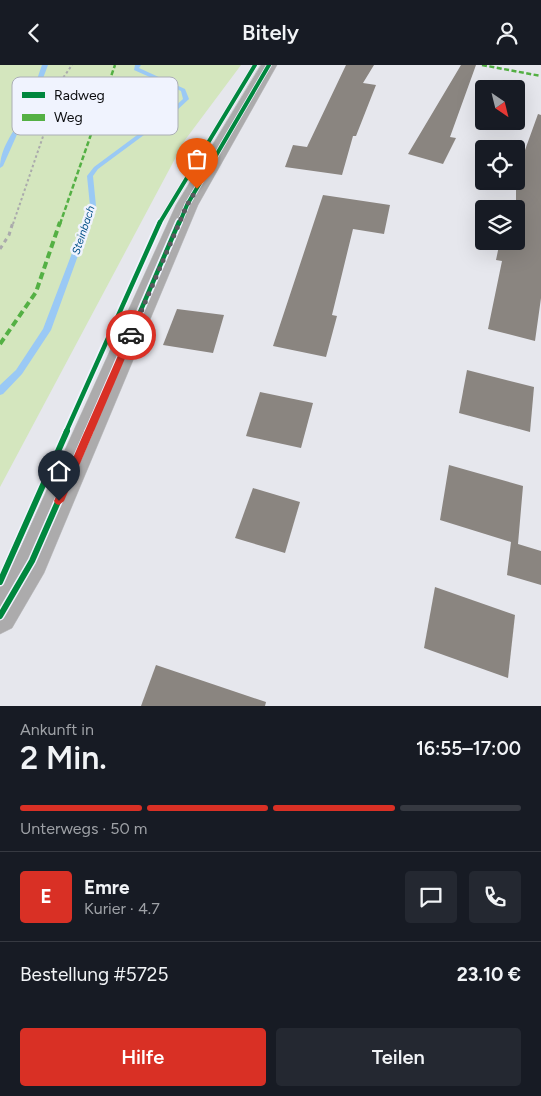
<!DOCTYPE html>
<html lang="de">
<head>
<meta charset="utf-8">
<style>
  :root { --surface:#171b24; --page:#242831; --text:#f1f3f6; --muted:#9ea1a6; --line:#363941; --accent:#d93025 }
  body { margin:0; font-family:Figtree,sans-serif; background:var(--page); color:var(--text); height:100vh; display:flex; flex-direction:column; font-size:19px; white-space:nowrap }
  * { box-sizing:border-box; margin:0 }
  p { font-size:16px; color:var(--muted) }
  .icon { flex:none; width:28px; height:28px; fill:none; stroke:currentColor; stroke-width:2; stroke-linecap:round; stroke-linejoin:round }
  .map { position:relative; height:641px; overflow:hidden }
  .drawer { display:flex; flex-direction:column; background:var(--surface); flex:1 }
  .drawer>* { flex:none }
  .needle { width:32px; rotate:145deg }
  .controls { position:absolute; left:475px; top:15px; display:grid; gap:10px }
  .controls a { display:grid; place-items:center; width:50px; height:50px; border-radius:5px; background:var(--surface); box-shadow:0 5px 20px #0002; font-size:25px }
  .pin { position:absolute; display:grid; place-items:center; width:42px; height:42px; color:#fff; margin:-51px -21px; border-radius:50% 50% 50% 0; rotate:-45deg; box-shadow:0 0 5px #0007 }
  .pin .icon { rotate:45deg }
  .courier { position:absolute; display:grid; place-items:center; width:50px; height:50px; margin:-25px; border:4px solid #d93025; border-radius:50%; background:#fff; color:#222; box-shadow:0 1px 6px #0007 }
  .headline em { font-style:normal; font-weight:600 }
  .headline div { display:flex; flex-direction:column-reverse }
  .headline { display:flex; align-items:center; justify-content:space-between; height:85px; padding:0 20px }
  h1 { font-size:32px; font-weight:600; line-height:38px }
  .bar { display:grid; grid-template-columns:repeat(4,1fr); gap:8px 5px; align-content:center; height:60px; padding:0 20px }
  .bar i { height:6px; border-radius:4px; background:var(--line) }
  .bar .selected { background:var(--accent) }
  .bar p { grid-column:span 4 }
  .line { display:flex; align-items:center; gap:12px; padding:0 20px; border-top:1px solid var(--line) }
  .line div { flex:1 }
  .round { display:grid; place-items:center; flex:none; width:52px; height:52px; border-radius:5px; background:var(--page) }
  .cta { display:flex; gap:10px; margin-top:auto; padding:10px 20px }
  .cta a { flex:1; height:58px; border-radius:5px; background:var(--accent); color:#fff; font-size:20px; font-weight:600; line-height:58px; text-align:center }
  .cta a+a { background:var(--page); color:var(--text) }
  header { display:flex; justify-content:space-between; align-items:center; height:65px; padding:0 20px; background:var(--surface); font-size:22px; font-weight:600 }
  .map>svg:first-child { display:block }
  .green { fill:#d4e6be }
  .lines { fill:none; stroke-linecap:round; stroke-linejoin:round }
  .stream { fill:#9ac9f5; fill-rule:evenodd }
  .building { fill:#8a8580 }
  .minor-casing { stroke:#c4c5c9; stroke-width:1 }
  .path-far1 { stroke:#aaaaac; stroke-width:2; stroke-dasharray:2.5 2.5; stroke-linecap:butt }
  .path { stroke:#aaaaac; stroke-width:3; stroke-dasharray:4 4; stroke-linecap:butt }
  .minor { fill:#acabac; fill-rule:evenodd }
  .quiet-far1 { stroke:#54b044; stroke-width:2.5; stroke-dasharray:5 2.5; stroke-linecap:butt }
  .quiet { stroke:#54b044; stroke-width:4; stroke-dasharray:7 4; stroke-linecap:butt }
  .cycleway-far2-casing { stroke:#f0f3fe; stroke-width:5.5 }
  .cycleway-far1-casing { stroke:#f0f3fe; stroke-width:8 }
  .cycleway-casing { stroke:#f0f3fe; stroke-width:9 }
  .cycleway-far2 { stroke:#00873e; stroke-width:4 }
  .cycleway-far1 { stroke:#00873e; stroke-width:4.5 }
  .cycleway { stroke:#00873e; stroke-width:6 }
  .route { fill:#d93025 }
  .done { stroke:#58595d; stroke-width:5; stroke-dasharray:0 9 }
  .labels { text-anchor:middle; stroke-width:5; stroke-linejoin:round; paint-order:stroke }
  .far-water-label { font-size:11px; font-style:italic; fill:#005086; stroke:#f0f3fe }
  .key { fill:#f0f3fe; stroke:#abaeb6; stroke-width:1 }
  .key-label { font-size:14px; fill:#0b0c0f }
</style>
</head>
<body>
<header><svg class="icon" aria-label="back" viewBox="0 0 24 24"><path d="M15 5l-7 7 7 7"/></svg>Bitely<svg class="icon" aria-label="person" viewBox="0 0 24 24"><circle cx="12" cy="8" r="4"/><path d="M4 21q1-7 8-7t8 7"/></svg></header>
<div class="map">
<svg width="541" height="641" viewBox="0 0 541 641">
  <rect width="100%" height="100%" fill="#e6e7ed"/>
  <!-- green -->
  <polygon class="green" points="0,0 241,0 185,75 0,422"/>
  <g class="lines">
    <!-- stream -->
    <g class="stream">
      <path d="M42 0H48L30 48 19 65 3 101 0 103C0 83 14 66 24 49 32 34 36 16 42 0Z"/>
      <polygon points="135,0 141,0 139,3 185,24 189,34 175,47 98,104 93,111 96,141 51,265 22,309 3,329 0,330 0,320 16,305 43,264 90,141 87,111 94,102 171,45 183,34 181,26 134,5"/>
    </g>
  </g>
  <!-- building -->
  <g class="building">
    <polygon points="346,0 374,0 363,18 376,20 356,71 353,71 342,110 285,102 293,80 307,82"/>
    <polygon points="461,0 476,0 450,72 456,73 443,99 408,89"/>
    <polygon points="538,49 541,50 541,233 535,276 488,264 502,196 496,195 500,176 516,176 516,110"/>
    <polygon points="323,130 390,140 384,169 353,164 332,250 337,251 326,292 273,281"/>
    <polygon points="177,244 224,250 213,288 163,280"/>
    <polygon points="467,305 534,322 530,367 459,348"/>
    <polygon points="260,327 313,338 301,383 246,371"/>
    <polygon points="449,400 523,421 518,479 541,486 541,520 507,510 511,477 440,455"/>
    <polygon points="253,423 300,437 285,488 235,473"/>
    <polygon points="435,522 515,550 508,613 424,583"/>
    <polygon points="156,600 266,637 265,641 141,641"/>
  </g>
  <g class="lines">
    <defs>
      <polygon id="minor" points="261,0 277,0 198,140 44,508 12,563 0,569 0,518 20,484 176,140"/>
    </defs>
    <!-- minor casing -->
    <use href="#minor" class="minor-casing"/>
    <!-- path-far1 -->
    <polyline class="path-far1" points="13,159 63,13 72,0"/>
    <!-- path -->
    <polyline class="path" points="0,184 9,170 13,157"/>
    <!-- minor -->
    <use href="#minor" class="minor"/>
    <!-- quiet-far1 -->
    <g class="quiet-far1">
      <polyline points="482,0 541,11"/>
      <polyline points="60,159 115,0"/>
    </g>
    <!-- quiet -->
    <polyline class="quiet" points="0,279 36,227 60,157"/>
    <defs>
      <g id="cycleway-far2">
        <polyline points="159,159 255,0"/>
        <polyline points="179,159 187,140 269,0"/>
      </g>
      <g id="cycleway-far1">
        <polyline points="66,367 160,157"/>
        <polyline points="88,367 179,157"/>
      </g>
      <g id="cycleway">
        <polyline points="0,517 67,366"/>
        <polyline points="0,551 32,496 89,366"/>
      </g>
    </defs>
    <!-- cycleway-far2 casing -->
    <use href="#cycleway-far2" class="cycleway-far2-casing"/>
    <!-- cycleway-far1 casing -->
    <use href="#cycleway-far1" class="cycleway-far1-casing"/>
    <!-- cycleway casing -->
    <use href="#cycleway" class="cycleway-casing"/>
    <!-- cycleway-far2 -->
    <use href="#cycleway-far2" class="cycleway-far2"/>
    <!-- cycleway-far1 -->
    <use href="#cycleway-far1" class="cycleway-far1"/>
    <!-- cycleway -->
    <use href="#cycleway" class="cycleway"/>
  </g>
  <!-- route -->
  <polygon class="route" points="131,267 135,270 64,436 59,440 56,439 54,436 127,270"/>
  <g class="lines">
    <!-- done -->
    <polyline class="done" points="131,270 187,140 197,124"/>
  </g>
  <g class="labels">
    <!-- far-water labels -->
    <g class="far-water-label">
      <text transform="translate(83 165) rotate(-72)" y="4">Steinbach</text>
    </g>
  </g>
  <!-- legend -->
  <rect x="12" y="12" width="166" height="58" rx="8" class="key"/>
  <rect x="22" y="27" width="23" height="6" fill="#00873e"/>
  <rect x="22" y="49" width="23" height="7" fill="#54b044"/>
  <g class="key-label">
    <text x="54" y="35">Radweg</text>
    <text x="54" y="57">Weg</text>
  </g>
</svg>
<div class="controls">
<a><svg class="needle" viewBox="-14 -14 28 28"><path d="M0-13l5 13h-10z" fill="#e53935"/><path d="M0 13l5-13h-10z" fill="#9ea1a6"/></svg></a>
<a><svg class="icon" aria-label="locate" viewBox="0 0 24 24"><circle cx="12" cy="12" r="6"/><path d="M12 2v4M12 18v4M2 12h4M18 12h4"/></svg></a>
<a><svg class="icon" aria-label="layers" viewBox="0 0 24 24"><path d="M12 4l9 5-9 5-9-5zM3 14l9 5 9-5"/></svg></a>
</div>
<div class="pin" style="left:197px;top:124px;background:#ea580c"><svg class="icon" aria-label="bag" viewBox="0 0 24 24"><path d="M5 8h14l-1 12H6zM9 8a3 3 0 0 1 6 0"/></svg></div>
<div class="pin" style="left:59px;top:436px;background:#1f2937"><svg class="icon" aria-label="home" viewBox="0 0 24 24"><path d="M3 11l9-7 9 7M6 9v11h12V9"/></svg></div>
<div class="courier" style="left:131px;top:270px"><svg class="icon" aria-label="car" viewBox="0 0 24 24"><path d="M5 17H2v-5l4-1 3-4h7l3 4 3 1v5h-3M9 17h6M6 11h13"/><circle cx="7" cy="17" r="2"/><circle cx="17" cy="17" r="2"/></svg></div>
</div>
<section class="drawer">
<div class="headline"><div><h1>2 Min.</h1><p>Ankunft in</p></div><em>16:55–17:00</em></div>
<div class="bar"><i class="selected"></i><i class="selected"></i><i class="selected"></i><i></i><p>Unterwegs · 50 m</p></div>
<div class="line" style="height:90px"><b class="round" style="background:var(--accent);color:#fff">E</b><div><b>Emre</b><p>Kurier · 4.7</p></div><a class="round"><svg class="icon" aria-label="chat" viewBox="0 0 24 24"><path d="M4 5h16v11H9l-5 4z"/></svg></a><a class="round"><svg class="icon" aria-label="phone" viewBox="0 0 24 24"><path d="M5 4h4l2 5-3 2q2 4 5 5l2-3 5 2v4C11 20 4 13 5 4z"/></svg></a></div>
<div class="line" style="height:65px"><div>Bestellung #5725</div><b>23.10 €</b></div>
<div class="cta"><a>Hilfe</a><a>Teilen</a></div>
</section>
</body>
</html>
